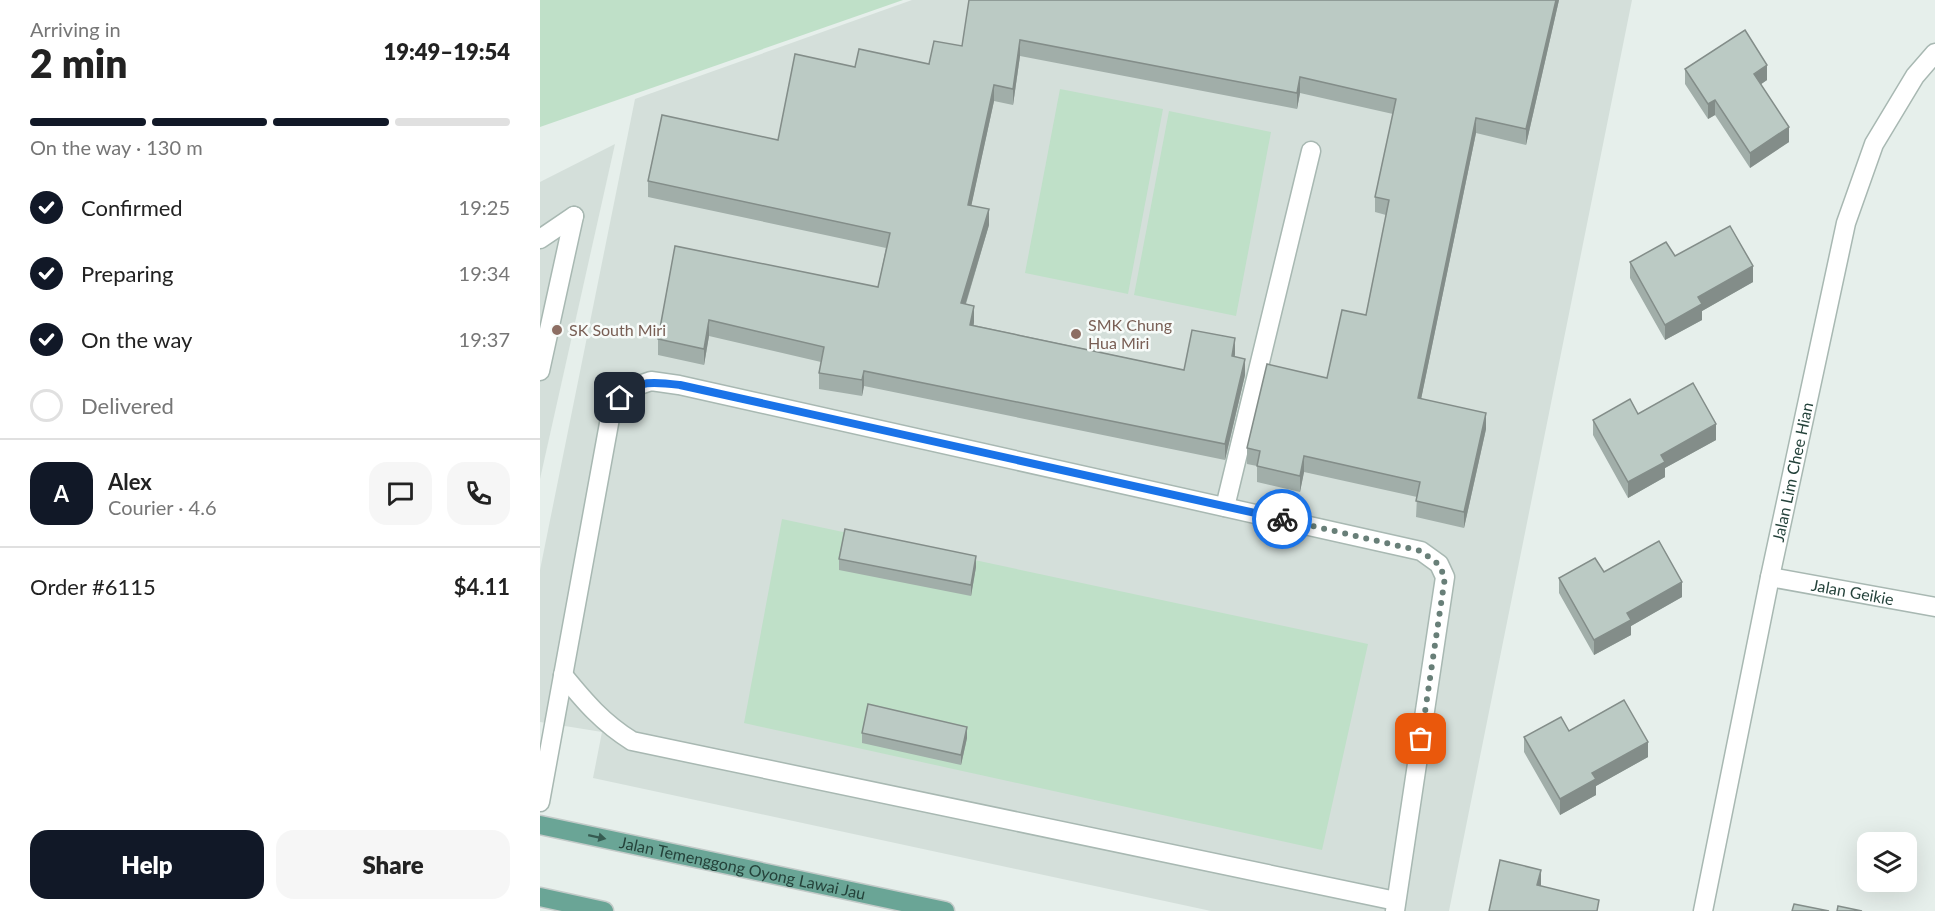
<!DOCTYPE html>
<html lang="en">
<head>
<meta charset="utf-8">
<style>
  :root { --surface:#fff; --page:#f6f6f6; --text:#222; --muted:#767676; --line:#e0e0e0; --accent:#111827 }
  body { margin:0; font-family:Lato,sans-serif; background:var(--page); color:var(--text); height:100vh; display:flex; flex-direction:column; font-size:22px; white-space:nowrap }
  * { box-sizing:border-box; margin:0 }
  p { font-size:20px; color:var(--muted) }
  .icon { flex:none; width:33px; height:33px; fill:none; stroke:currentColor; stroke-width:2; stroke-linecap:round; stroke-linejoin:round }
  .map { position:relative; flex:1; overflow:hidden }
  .side { display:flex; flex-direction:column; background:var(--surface); width:540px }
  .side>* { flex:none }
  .buttons { position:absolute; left:1317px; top:832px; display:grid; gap:12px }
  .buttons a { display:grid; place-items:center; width:60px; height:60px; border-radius:12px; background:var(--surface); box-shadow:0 6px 24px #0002; font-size:30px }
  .pin { position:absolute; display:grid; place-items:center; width:51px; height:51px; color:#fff; margin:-26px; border-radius:12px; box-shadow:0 3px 9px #0006 }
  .courier { position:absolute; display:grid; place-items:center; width:60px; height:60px; margin:-30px; border:4px solid #1a73e8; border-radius:50%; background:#fff; color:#222; box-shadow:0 2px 8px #0007 }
  .overview em { font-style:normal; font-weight:800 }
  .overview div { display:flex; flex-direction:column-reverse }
  .overview { display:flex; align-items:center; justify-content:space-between; height:102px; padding:0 30px }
  h1 { font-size:39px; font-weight:800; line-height:45px }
  .bar { display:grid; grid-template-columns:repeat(4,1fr); gap:9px 6px; align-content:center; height:72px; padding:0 30px }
  .bar i { height:8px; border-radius:4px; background:var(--line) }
  .bar .current { background:var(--accent) }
  .bar p { grid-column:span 4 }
  .line { display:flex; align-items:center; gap:15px; padding:0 30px; border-top:2px solid var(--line) }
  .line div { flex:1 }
  .round { display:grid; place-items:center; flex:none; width:63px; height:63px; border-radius:18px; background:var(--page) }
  ol { padding:0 30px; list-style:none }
  li { display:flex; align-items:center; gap:18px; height:66px }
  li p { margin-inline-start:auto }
  li .icon { padding:6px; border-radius:50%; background:var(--accent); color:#fff; stroke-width:4 }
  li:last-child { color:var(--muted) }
  li i { width:33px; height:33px; border:3px solid var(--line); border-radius:50% }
  .primary-button { display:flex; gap:12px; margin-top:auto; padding:12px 30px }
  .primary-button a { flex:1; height:69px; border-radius:18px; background:var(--accent); color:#fff; font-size:24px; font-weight:800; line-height:69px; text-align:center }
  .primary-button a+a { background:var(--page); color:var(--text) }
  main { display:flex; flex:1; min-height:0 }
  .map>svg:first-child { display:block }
  .built { fill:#d4dfda }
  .green { fill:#bfe0c8 }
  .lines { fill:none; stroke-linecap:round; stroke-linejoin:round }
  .lane-casing { stroke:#a8b8b2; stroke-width:21 }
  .street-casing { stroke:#a8b8b2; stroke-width:21 }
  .primary-casing { stroke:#c2cac8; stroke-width:21 }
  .lane { stroke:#fff; stroke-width:18 }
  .street { stroke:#fff; stroke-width:18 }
  .primary { stroke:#6aa596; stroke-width:18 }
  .wall { fill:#a1aea9 }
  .shaded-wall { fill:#838d89 }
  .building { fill:#bbcac4; stroke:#838d89; stroke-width:1.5 }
  .oneway { fill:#365b51 }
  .done { stroke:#687f78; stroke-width:6; stroke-dasharray:0 10.8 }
  .route { stroke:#1a73e8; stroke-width:8 }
  .education-dot { fill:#8d6e63; stroke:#f7fbf9; stroke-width:2 }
  .labels { text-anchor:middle; stroke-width:5; stroke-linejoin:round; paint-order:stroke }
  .education-label { font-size:16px; fill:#785e54; stroke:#f7fbf9; text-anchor:start }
  .street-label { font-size:16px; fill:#24423a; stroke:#f7fbf9 }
</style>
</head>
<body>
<main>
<section class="side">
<div class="overview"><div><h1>2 min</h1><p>Arriving in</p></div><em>19:49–19:54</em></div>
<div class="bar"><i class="current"></i><i class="current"></i><i class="current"></i><i></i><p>On the way · 130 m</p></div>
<ol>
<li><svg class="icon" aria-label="check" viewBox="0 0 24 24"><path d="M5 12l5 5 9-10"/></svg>Confirmed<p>19:25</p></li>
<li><svg class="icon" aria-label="check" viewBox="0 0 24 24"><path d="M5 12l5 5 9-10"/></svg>Preparing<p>19:34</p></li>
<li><svg class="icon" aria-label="check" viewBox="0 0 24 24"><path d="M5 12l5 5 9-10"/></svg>On the way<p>19:37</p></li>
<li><i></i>Delivered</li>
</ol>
<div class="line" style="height:108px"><b class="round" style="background:var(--accent);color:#fff">A</b><div><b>Alex</b><p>Courier · 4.6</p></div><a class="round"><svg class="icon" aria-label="chat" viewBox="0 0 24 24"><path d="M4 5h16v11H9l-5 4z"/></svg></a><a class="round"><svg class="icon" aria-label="phone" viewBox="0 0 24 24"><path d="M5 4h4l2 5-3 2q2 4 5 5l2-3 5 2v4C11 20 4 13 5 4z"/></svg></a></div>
<div class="line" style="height:78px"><div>Order #6115</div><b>$4.11</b></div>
<div class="primary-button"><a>Help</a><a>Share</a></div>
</section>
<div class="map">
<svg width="1395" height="911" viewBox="0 0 1395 911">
  <rect width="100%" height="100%" fill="#e6efeb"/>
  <!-- built -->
  <g class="built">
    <polygon points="372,0 1092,0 909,911 671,911 53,778 62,732 0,722 0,570 95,99"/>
    <polygon points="75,144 0,479 0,182"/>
  </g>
  <!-- green -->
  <g class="green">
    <polygon points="0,0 363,0 0,127"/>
    <polygon points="520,89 623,109 588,294 485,273"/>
    <polygon points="629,111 731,132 696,316 594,295"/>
    <polygon points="242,519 828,644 782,850 204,723"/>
  </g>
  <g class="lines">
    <defs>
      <g id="lane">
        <polyline points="0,239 34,216"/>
        <polyline points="0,371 34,216"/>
        <polyline points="685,507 771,151"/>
        <path d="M23 675C45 702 63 723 92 741L856 901"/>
        <polyline points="0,802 72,407 88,389 111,381 139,385 881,551 899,564 905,577 855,911"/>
      </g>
      <g id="street">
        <path id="s1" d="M1230 577 1395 607"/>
        <path id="s2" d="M1163 911 1230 577 1306 223 1334 144 1375 76 1395 53"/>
      </g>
      <g id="primary">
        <path id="s3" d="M0 825 405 911"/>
        <polyline points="0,897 64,911"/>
      </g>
    </defs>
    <!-- lane casing -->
    <use href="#lane" class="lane-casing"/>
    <!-- street casing -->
    <use href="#street" class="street-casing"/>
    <!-- primary casing -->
    <use href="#primary" class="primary-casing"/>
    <!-- lane -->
    <use href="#lane" class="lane"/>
    <!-- street -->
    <use href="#street" class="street"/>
    <!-- primary -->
    <use href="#primary" class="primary"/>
  </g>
  <!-- wall -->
  <g class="wall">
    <polygon points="429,0 1019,0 986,145 936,133 881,399 946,429 924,528 876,517 877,497 764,472 760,492 717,482 717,466 707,464 707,448 787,378 826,315 846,215 835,212 835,197 853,114 760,93 757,109 480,56 473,105 454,101 431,206 449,225 426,304 434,322 434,325 644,370 695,354 695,357 705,375 685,460 324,386 322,396 279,389 279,373 281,362 169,336 164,365 118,355 118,339 135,246 338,287 346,248 108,197 108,181 238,140 315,67 389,64 422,46"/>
    <polygon points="1145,69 1227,80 1221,84 1249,142 1210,168 1175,115 1168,119 1145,84"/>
    <polygon points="1135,256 1213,282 1162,311 1162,320 1125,340 1090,278 1090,262"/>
    <polygon points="1098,414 1176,440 1125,468 1125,477 1088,498 1053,435 1053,420"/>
    <polygon points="299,559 436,567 431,596 299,570"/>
    <polygon points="1064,572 1142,597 1091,626 1091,635 1054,655 1019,593 1019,578"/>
    <polygon points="1029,731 1108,757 1056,786 1056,795 1020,815 984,752 984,737"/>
    <polygon points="322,733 427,738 421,765 322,743"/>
  </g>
  <!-- shaded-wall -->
  <g class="shaded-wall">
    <polygon points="1016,0 1019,0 986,145 986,129"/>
    <polygon points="480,40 480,56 473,105 473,89"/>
    <polygon points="1227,65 1227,80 1214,89 1214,74"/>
    <polygon points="760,77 760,93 757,109 757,93"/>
    <polygon points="454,85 454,101 428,221 428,205"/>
    <polygon points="1175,100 1175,115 1168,119 1168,104"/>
    <polygon points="936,118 936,133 878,414 878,398"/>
    <polygon points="1249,127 1249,142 1210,168 1210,153"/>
    <polygon points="449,209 449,225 421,319 421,303"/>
    <polygon points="1213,266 1213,282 1162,311 1162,320 1125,340 1125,325 1158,297"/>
    <polygon points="434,306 434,322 430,341 430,325"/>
    <polygon points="169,320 169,336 164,365 164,349"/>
    <polygon points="695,338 695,354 692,372 692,356"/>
    <polygon points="705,359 705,375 685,460 685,444"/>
    <polygon points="324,371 324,386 322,396 322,380"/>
    <polygon points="946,413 946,429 924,528 924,512"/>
    <polygon points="1176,424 1176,440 1125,468 1125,477 1088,498 1088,482 1121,455"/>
    <polygon points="764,456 764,472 760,492 760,476"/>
    <polygon points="436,556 436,567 431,596 431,585"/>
    <polygon points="1142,582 1142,597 1091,626 1091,635 1054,655 1054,640 1087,613"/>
    <polygon points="427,727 427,738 421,765 421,755"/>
    <polygon points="1108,742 1108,757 1056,786 1056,795 1020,815 1020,799 1052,773"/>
    <polygon points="1001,870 1001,885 997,901 997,885"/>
  </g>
  <!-- building -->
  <g class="building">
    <polygon points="429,0 1016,0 986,129 936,118 878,398 946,413 924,512 876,501 880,482 764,456 760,476 717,466 720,451 707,448 727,364 787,378 802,310 826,315 849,200 835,197 856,99 760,77 757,93 480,40 473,89 454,85 428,205 449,209 421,303 434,306 430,325 644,370 652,330 695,338 692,356 705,359 685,444 324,371 322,380 279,373 284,347 169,320 164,349 118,339 135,246 338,287 350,233 108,181 122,115 238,140 255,54 315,67 319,49 389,64 394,41 422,46"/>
    <polygon points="1205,30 1227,65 1214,74 1249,127 1210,153 1175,100 1168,104 1145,69"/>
    <polygon points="1190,226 1213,266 1158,297 1162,304 1125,325 1090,262 1126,242 1135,256"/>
    <polygon points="1153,383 1176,424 1121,455 1125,462 1088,482 1053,420 1090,399 1098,414"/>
    <polygon points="305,529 436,556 431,585 299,559"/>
    <polygon points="1119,541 1142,582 1087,613 1091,620 1054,640 1019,578 1055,558 1064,572"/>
    <polygon points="1084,700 1108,742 1052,773 1056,779 1020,799 984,737 1021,717 1029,731"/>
    <polygon points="328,704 427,727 421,755 322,733"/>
    <polygon points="960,860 1001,870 997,885 1059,900 1057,911 949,911"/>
    <polygon points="1254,904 1289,911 1252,911"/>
    <polygon points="1298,906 1322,911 1297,911"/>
  </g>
  <!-- one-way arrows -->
  <defs><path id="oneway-solid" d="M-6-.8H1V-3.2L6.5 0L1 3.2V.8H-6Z" transform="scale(1.5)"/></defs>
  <use class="oneway" href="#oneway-solid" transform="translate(57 837) rotate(12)"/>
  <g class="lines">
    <!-- done -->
    <polyline class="done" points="742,519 881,551 898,564 905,577 881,739"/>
    <!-- route -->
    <path class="route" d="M80 398C96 379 117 382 140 385L742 519"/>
  </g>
  <!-- markers -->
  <g class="education-dot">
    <circle cx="17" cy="330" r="6"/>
    <circle cx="536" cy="334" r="6"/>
  </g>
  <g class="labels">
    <!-- education labels -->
    <g class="education-label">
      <text x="548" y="331">SMK Chung<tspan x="548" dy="18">Hua Miri</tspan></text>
      <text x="29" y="336">SK South Miri</text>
    </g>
    <!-- street labels -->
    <g class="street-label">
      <text dy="6" stroke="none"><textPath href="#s2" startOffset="448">Jalan Lim Chee Hian</textPath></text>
      <text dy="6" stroke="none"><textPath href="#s1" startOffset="84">Jalan Geikie</textPath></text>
      <text dy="6" stroke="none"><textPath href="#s3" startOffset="207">Jalan Temenggong Oyong Lawai Jau</textPath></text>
    </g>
  </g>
</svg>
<div class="buttons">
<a><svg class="icon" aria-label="layers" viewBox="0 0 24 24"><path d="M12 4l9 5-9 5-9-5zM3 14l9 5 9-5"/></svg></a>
</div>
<div class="pin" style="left:881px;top:739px;background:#ea580c"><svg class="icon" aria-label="bag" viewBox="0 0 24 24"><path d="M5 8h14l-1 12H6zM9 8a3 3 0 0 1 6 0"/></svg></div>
<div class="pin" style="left:80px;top:398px;background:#1f2937"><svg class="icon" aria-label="home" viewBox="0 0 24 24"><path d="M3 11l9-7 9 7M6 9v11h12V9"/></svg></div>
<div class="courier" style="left:742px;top:519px"><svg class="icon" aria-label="bike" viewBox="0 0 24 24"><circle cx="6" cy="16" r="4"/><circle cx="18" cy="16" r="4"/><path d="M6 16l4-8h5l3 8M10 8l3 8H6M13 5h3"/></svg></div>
</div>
</main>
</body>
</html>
